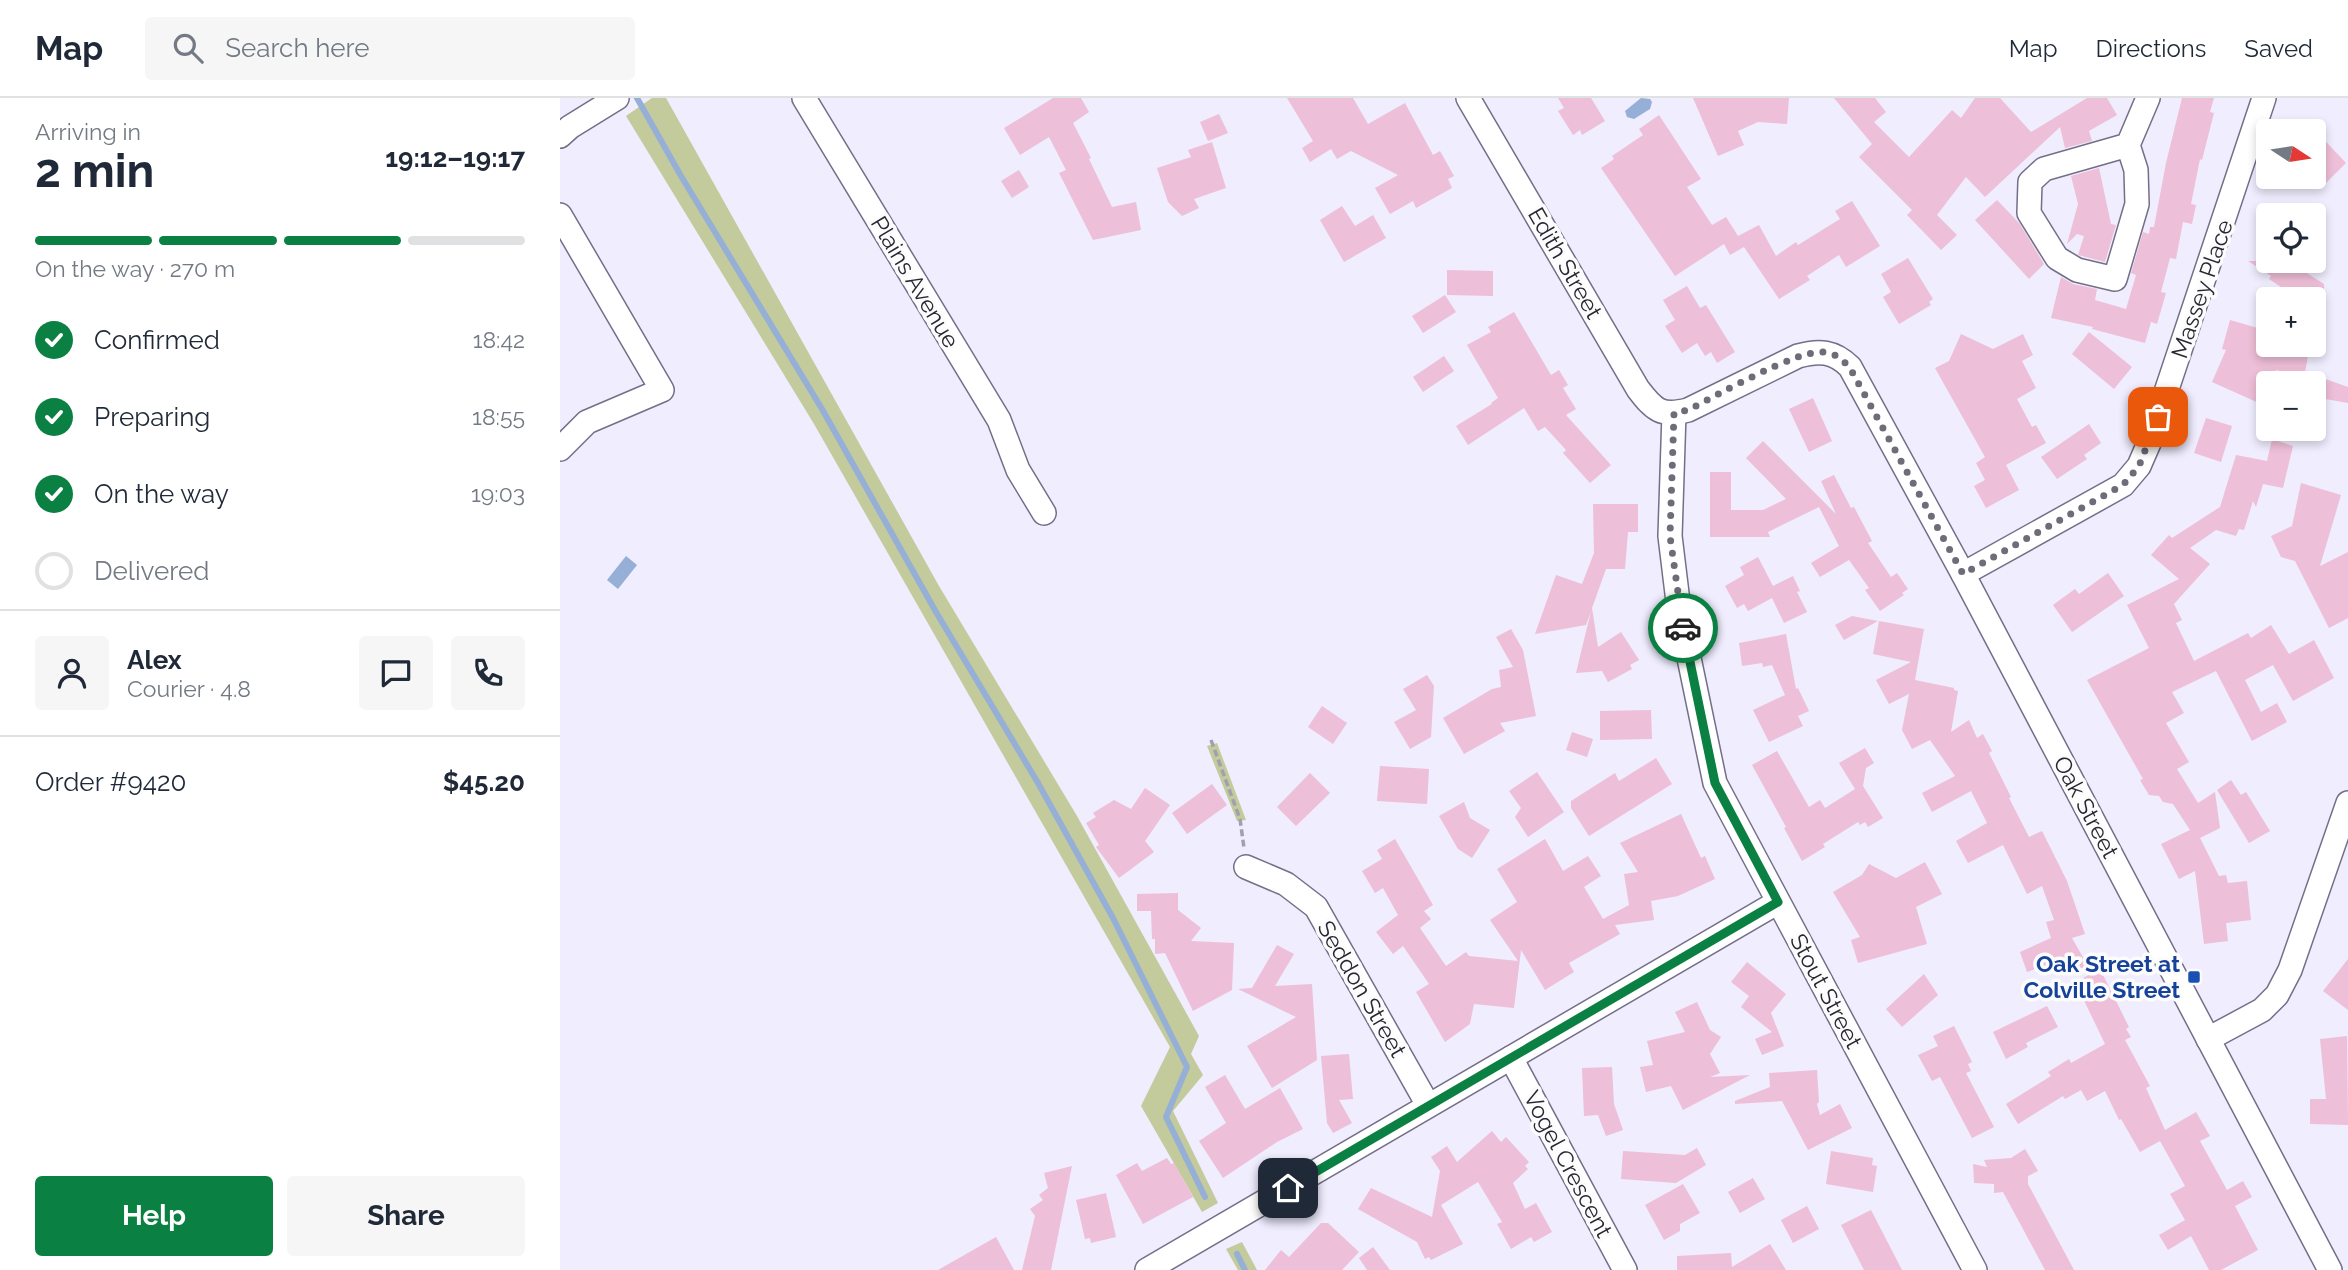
<!DOCTYPE html>
<html lang="en">
<head>
<meta charset="utf-8">
<style>
  :root { --surface:#fff; --page:#f6f6f7; --text:#1f2937; --muted:#747a83; --line:#e0e1e3; --accent:#0b8043 }
  body { margin:0; font-family:Raleway,sans-serif; background:var(--page); color:var(--text); height:100vh; display:flex; flex-direction:column; font-size:26px; white-space:nowrap }
  * { box-sizing:border-box; margin:0 }
  p { font-size:23px; color:var(--muted) }
  .icon { flex:none; width:38px; height:38px; fill:none; stroke:currentColor; stroke-width:2; stroke-linecap:round; stroke-linejoin:round }
  .map { position:relative; flex:1; overflow:hidden }
  .panel { display:flex; flex-direction:column; background:var(--surface); width:560px }
  .panel>* { flex:none }
  .needle { width:46px; rotate:102deg }
  .tools { position:absolute; left:1696px; top:21px; display:grid; gap:14px }
  .tools a { display:grid; place-items:center; width:70px; height:70px; border-radius:7px; background:var(--surface); box-shadow:0 4px 10px #0003; font-size:35px }
  .pin { position:absolute; display:grid; place-items:center; width:60px; height:60px; color:#fff; margin:-30px; border-radius:14px; box-shadow:0 4px 10px #0006 }
  .courier { position:absolute; display:grid; place-items:center; width:70px; height:70px; margin:-35px; border:5px solid #0b8043; border-radius:50%; background:#fff; color:#222; box-shadow:0 2px 9px #0007 }
  .summary em { font-style:normal; font-weight:700 }
  .summary div { display:flex; flex-direction:column-reverse }
  .summary { display:flex; align-items:center; justify-content:space-between; height:119px; padding:0 35px }
  h1 { font-size:46px; font-weight:700; line-height:52px }
  .bar { display:grid; grid-template-columns:repeat(4,1fr); gap:10px 7px; align-content:center; height:84px; padding:0 35px }
  .bar i { height:9px; border-radius:5px; background:var(--line) }
  .bar .active { background:var(--accent) }
  .bar p { grid-column:span 4 }
  .line { display:flex; align-items:center; gap:18px; padding:0 35px; border-top:2px solid var(--line) }
  .line div { flex:1 }
  .round { display:grid; place-items:center; flex:none; width:74px; height:74px; border-radius:7px; background:var(--page) }
  ol { padding:0 35px; list-style:none }
  li { display:flex; align-items:center; gap:21px; height:77px }
  li p { margin-inline-start:auto }
  li .icon { padding:7px; border-radius:50%; background:var(--accent); color:#fff; stroke-width:4 }
  li:last-child { color:var(--muted) }
  li i { width:38px; height:38px; border:4px solid var(--line); border-radius:50% }
  .primary-button { display:flex; gap:14px; margin-top:auto; padding:14px 35px }
  .primary-button a { flex:1; height:80px; border-radius:7px; background:var(--accent); color:#fff; font-size:28px; font-weight:700; line-height:80px; text-align:center }
  .primary-button a+a { background:var(--page); color:var(--text) }
  header { display:flex; align-items:center; gap:42px; box-sizing:border-box; height:98px; padding:0 35px; background:var(--surface); border-bottom:2px solid var(--line) }
  header strong { font-size:33px }
  nav { display:flex; gap:38px; margin-inline-start:auto; font-size:24px }
  .search { width:490px; height:63px; background:var(--page); display:flex; align-items:center; gap:18px; box-sizing:border-box; padding:0 24px; border-radius:7px; color:var(--muted); font-size:26px }
  main { display:flex; flex:1; min-height:0 }
  .map>svg:first-child { display:block }
  .green { fill:#c3ca9c }
  .water { fill:#96afd6 }
  .lines { fill:none; stroke-linecap:round; stroke-linejoin:round }
  .stream { stroke:#96afd6; stroke-width:6 }
  .building { fill:#eebfd8 }
  .minor-casing { stroke:#736f88; stroke-width:26 }
  .path { stroke:#a2a0af; stroke-width:3.5; stroke-dasharray:7 3.5; stroke-linecap:butt }
  .minor { stroke:#fff; stroke-width:23 }
  .done { stroke:#6e6c79; stroke-width:7; stroke-dasharray:0 12.6 }
  .route { stroke:#0b8043; stroke-width:9 }
  .transit-dot { fill:#1a4fb4; stroke:#fcfcfc; stroke-width:2.5 }
  .labels { text-anchor:middle; stroke-width:7; stroke-linejoin:round; paint-order:stroke }
  .street-label { font-size:23px; fill:#282631; stroke:#fcfcfc }
  .transit-label { font-size:23px; font-weight:bold; fill:#164399; stroke:#fcfcfc; text-anchor:end }
</style>
</head>
<body>
<header>
<strong>Map</strong>
<div class="search"><svg class="icon" aria-label="search" viewBox="0 0 24 24"><circle cx="10" cy="10" r="6"/><path d="M15 15l6 6"/></svg>Search here</div>
<nav><a>Map</a><a>Directions</a><a>Saved</a></nav>
</header>
<main>
<section class="panel">
<div class="summary"><div><h1>2 min</h1><p>Arriving in</p></div><em>19:12–19:17</em></div>
<div class="bar"><i class="active"></i><i class="active"></i><i class="active"></i><i></i><p>On the way · 270 m</p></div>
<ol>
<li><svg class="icon" aria-label="check" viewBox="0 0 24 24"><path d="M5 12l5 5 9-10"/></svg>Confirmed<p>18:42</p></li>
<li><svg class="icon" aria-label="check" viewBox="0 0 24 24"><path d="M5 12l5 5 9-10"/></svg>Preparing<p>18:55</p></li>
<li><svg class="icon" aria-label="check" viewBox="0 0 24 24"><path d="M5 12l5 5 9-10"/></svg>On the way<p>19:03</p></li>
<li><i></i>Delivered</li>
</ol>
<div class="line" style="height:126px"><a class="round"><svg class="icon" aria-label="person" viewBox="0 0 24 24"><circle cx="12" cy="8" r="4"/><path d="M4 21q1-7 8-7t8 7"/></svg></a><div><b>Alex</b><p>Courier · 4.8</p></div><a class="round"><svg class="icon" aria-label="chat" viewBox="0 0 24 24"><path d="M4 5h16v11H9l-5 4z"/></svg></a><a class="round"><svg class="icon" aria-label="phone" viewBox="0 0 24 24"><path d="M5 4h4l2 5-3 2q2 4 5 5l2-3 5 2v4C11 20 4 13 5 4z"/></svg></a></div>
<div class="line" style="height:91px"><div>Order #9420</div><b>$45.20</b></div>
<div class="primary-button"><a>Help</a><a>Share</a></div>
</section>
<div class="map">
<svg width="1788" height="1172" viewBox="0 0 1788 1172">
  <rect width="100%" height="100%" fill="#efedfe"/>
  <!-- green -->
  <g class="green">
    <polygon points="92,0 106,0 379,488 517,718 639,938 631,956 643,977 613,1013 658,1105 642,1114 581,1008 610,949 254,326 66,18"/>
    <polygon points="657,645 686,722 677,723 647,648"/>
    <polygon points="682,1144 697,1172 678,1172 666,1151"/>
  </g>
  <!-- water -->
  <g class="water">
    <polygon points="1081,0 1090,1 1092,4 1090,11 1074,21 1067,19 1065,13"/>
    <polygon points="66,458 77,467 58,491 47,482"/>
  </g>
  <g class="lines">
    <!-- stream -->
    <g class="stream">
      <polyline points="77,0 121,78 262,311 376,514 478,685 553,820 627,969 606,1019 645,1099"/>
      <polyline points="677,1156 685,1172"/>
    </g>
  </g>
  <!-- building -->
  <g class="building">
    <polygon points="493,0 521,0 529,14 513,25 531,60 529,61 552,109 576,104 581,132 533,142 499,75 506,72 489,39 460,57 444,30"/>
    <polygon points="727,0 793,0 808,26 845,5 873,57 880,53 894,78 888,81 892,90 856,110 853,103 830,116 815,90 838,77 791,53 777,61 771,51 750,64 742,50 753,43"/>
    <polygon points="998,0 1031,0 1045,23 1022,37 1020,32 1013,37 998,13 1004,10"/>
    <polygon points="1133,0 1229,0 1227,26 1198,24 1178,33 1184,47 1158,58"/>
    <polygon points="1274,0 1315,0 1326,14 1314,24 1349,59 1392,12 1401,20 1415,0 1440,0 1471,34 1527,0 1547,0 1557,17 1529,33 1532,43 1505,50 1500,29 1425,99 1406,79 1377,117 1397,137 1381,152 1347,117 1352,112 1299,59 1312,46"/>
    <polygon points="1622,0 1654,0 1650,14 1654,15 1642,62 1640,61 1631,106 1636,107 1632,126 1623,124 1616,161 1610,160 1601,194 1606,195 1597,226 1591,224 1585,245 1532,231 1533,229 1491,220 1501,179 1513,186 1537,191 1535,202 1566,211 1576,177 1571,175 1583,134 1589,136 1590,129 1594,129 1606,65"/>
    <polygon points="659,16 668,35 648,43 640,24"/>
    <polygon points="1099,17 1141,81 1127,89 1152,127 1166,119 1178,138 1199,127 1216,158 1236,144 1238,147 1280,121 1275,113 1292,103 1320,148 1286,169 1279,157 1247,178 1250,182 1219,201 1184,149 1170,157 1164,146 1115,178 1041,70 1054,61 1052,58 1083,37 1079,31"/>
    <polygon points="1754,31 1786,65 1766,85 1754,72"/>
    <polygon points="652,44 666,90 634,101 639,110 622,118 608,104 597,70 631,59 628,52"/>
    <polygon points="1539,70 1551,126 1556,127 1545,164 1518,157 1524,138 1517,136 1507,146 1518,106 1511,78"/>
    <polygon points="459,72 469,89 452,100 441,83"/>
    <polygon points="1437,102 1460,126 1484,166 1469,181 1415,122"/>
    <polygon points="782,108 795,128 813,117 826,140 784,164 760,122"/>
    <polygon points="1348,160 1373,201 1369,204 1371,207 1339,226 1323,199 1331,194 1321,176"/>
    <polygon points="1688,163 1728,163 1764,186 1764,193 1758,201 1739,201 1709,181 1711,178"/>
    <polygon points="887,172 933,173 933,198 887,197"/>
    <polygon points="1127,188 1140,210 1146,207 1175,254 1157,265 1151,254 1145,258 1137,245 1122,255 1105,228 1115,222 1103,202"/>
    <polygon points="885,197 896,214 863,235 852,218"/>
    <polygon points="954,214 991,277 999,272 1008,287 1003,290 1016,311 1006,317 1051,367 1030,385 1003,355 1006,352 985,329 978,333 964,310 908,347 896,328 932,306 931,305 938,300 907,247 931,234 928,229"/>
    <polygon points="1670,222 1708,233 1708,247 1750,247 1744,280 1716,272 1711,285 1708,285 1708,291 1701,306 1652,284 1666,252 1662,251"/>
    <polygon points="1529,234 1572,269 1554,291 1512,256"/>
    <polygon points="1401,236 1433,251 1463,236 1473,257 1462,263 1476,290 1457,301 1472,329 1476,327 1486,345 1446,367 1459,392 1426,410 1414,388 1425,382 1416,365 1425,359 1375,270 1389,263"/>
    <polygon points="884,258 894,273 863,294 853,279"/>
    <polygon points="1754,277 1788,289 1788,305 1754,299"/>
    <polygon points="1253,300 1272,343 1249,354 1229,311"/>
    <polygon points="1646,320 1672,328 1661,364 1634,355"/>
    <polygon points="1529,326 1541,345 1524,357 1527,361 1497,381 1481,359"/>
    <polygon points="1712,341 1733,348 1723,390 1703,386 1696,409 1693,403 1684,432 1679,431 1676,438 1656,432 1630,450 1650,466 1614,506 1622,522 1616,525 1634,563 1688,535 1691,540 1711,527 1729,556 1754,542 1774,580 1733,603 1713,567 1685,582 1701,614 1717,605 1727,624 1692,643 1656,573 1612,594 1624,615 1606,625 1629,664 1617,671 1638,705 1655,694 1660,730 1640,740 1659,778 1666,777 1668,785 1687,783 1691,822 1666,825 1668,843 1644,846 1635,773 1619,781 1601,746 1630,732 1613,706 1603,704 1599,698 1589,697 1580,682 1583,681 1527,582 1589,550 1567,507 1619,481 1591,457 1609,437 1612,440 1660,409 1676,357 1707,363"/>
    <polygon points="1203,343 1276,416 1261,383 1274,377 1291,410 1294,409 1312,443 1308,445 1331,479 1337,475 1348,491 1342,495 1344,497 1320,513 1305,492 1309,490 1289,462 1260,479 1251,465 1279,448 1259,409 1208,434 1210,439 1150,439 1150,374 1171,374 1171,412 1203,412 1226,401 1186,360"/>
    <polygon points="1741,385 1781,397 1760,468 1788,454 1788,520 1769,530 1735,463 1721,459 1711,438 1732,428"/>
    <polygon points="1033,406 1078,406 1078,434 1068,434 1065,471 1046,471 1032,510 1038,549 1061,534 1079,562 1070,567 1072,571 1048,584 1042,573 1016,575 1031,513 1026,527 975,536 996,477 1022,486 1034,455"/>
    <polygon points="1198,459 1213,488 1233,478 1240,493 1237,494 1247,514 1224,525 1212,500 1188,513 1184,506 1177,510 1165,488 1184,477 1180,469"/>
    <polygon points="1548,475 1564,498 1512,534 1493,507 1515,491 1519,496"/>
    <polygon points="1292,518 1318,523 1284,542 1275,527"/>
    <polygon points="1319,523 1364,531 1355,582 1394,590 1394,592 1398,593 1391,634 1409,622 1417,640 1423,636 1432,653 1429,655 1451,699 1449,700 1469,739 1482,733 1507,783 1525,836 1512,840 1528,868 1503,877 1497,866 1477,875 1475,871 1467,874 1460,854 1491,840 1486,824 1494,822 1482,788 1467,796 1443,747 1408,765 1396,743 1427,725 1411,693 1372,714 1362,695 1395,678 1370,642 1352,651 1342,632 1349,596 1329,606 1316,582 1351,564 1313,556"/>
    <polygon points="951,531 963,552 976,618 940,625 945,633 904,656 883,620 932,591 941,589 939,572 953,569 936,539"/>
    <polygon points="1226,536 1236,591 1238,590 1249,613 1238,618 1243,628 1209,644 1193,612 1225,597 1212,567 1203,569 1202,565 1182,568 1179,545"/>
    <polygon points="867,577 874,588 871,639 850,651 834,624 856,612 843,591"/>
    <polygon points="762,608 787,625 773,646 748,629"/>
    <polygon points="1091,612 1092,641 1040,642 1040,613"/>
    <polygon points="1012,634 1033,641 1027,659 1006,652"/>
    <polygon points="1305,650 1314,665 1306,670 1303,688 1323,720 1308,729 1305,724 1300,727 1298,724 1263,746 1265,749 1242,763 1224,730 1226,729 1192,667 1217,653 1249,709 1260,702 1265,710 1295,691 1279,665"/>
    <polygon points="1096,660 1112,686 1029,738 1011,710 1011,703 1055,675 1059,683"/>
    <polygon points="820,668 869,671 867,706 817,703"/>
    <polygon points="977,674 1004,714 968,739 955,719 961,710 949,693"/>
    <polygon points="750,675 770,695 736,728 717,709"/>
    <polygon points="1671,682 1681,697 1686,694 1710,733 1689,745 1657,692"/>
    <polygon points="652,686 667,707 627,736 612,715"/>
    <polygon points="585,690 610,707 585,743 594,754 559,780 536,749 539,747 526,725 536,719 533,715 554,702 571,711"/>
    <polygon points="904,704 910,720 930,732 912,760 898,751 879,718"/>
    <polygon points="1121,716 1141,760 1145,758 1155,781 1118,798 1091,803 1094,822 1055,827 1060,836 1009,865 1014,874 985,892 961,852 954,910 914,906 910,926 885,944 856,894 869,886 843,848 833,856 816,834 838,817 823,790 815,795 802,773 822,761 817,752 835,741 873,807 864,813 871,821 860,830 886,868 906,854 909,858 958,863 930,822 957,804 937,771 985,741 1003,773 1028,758 1041,778 1024,789 1043,821 1069,807 1064,776 1078,774 1060,745"/>
    <polygon points="1365,764 1382,796 1356,809 1367,846 1298,865 1291,842 1300,839 1273,794 1302,777 1309,766 1336,780"/>
    <polygon points="618,795 618,812 641,830 631,843 674,845 672,892 633,913 605,855 595,856 595,841 592,841 591,813 577,813 577,796"/>
    <polygon points="717,847 734,856 715,888 752,886 757,962 712,990 687,948 736,919 678,891 692,890"/>
    <polygon points="1788,861 1788,912 1763,893"/>
    <polygon points="1187,864 1226,896 1211,915 1224,948 1202,957 1195,941 1212,934 1181,909 1189,898 1171,884"/>
    <polygon points="1540,871 1569,929 1566,931 1571,939 1565,942 1590,988 1586,990 1605,1032 1636,1014 1650,1038 1640,1043 1667,1092 1683,1083 1692,1099 1675,1108 1698,1152 1661,1172 1649,1172 1631,1138 1608,1152 1599,1137 1625,1122 1610,1096 1625,1088 1600,1043 1580,1054 1561,1021 1559,1022 1545,993 1527,1003 1521,992 1505,1001 1503,998 1458,1026 1446,1006 1491,978 1488,974 1509,961 1511,965 1545,946 1519,892 1526,888 1523,880"/>
    <polygon points="1364,876 1378,897 1342,929 1326,911"/>
    <polygon points="1137,904 1150,932 1161,939 1150,956 1160,975 1150,979 1190,977 1123,1012 1111,988 1086,994 1080,969 1093,967 1087,943 1125,934 1115,914"/>
    <polygon points="1487,908 1498,929 1466,945 1468,949 1446,961 1433,934"/>
    <polygon points="1394,928 1412,964 1408,966 1411,973 1406,975 1434,1029 1412,1040 1380,979 1372,983 1358,957 1378,948 1373,938"/>
    <polygon points="1787,938 1788,1027 1750,1026 1750,1001 1766,1001 1760,941"/>
    <polygon points="789,956 793,1001 779,1002 792,1025 773,1035 767,1025 761,958"/>
    <polygon points="1052,969 1054,1006 1063,1032 1046,1038 1038,1017 1024,1018 1022,970"/>
    <polygon points="1257,972 1259,1004 1257,1006 1260,1017 1280,1006 1292,1030 1248,1052 1222,1003 1175,1006 1175,1003 1210,989 1209,975"/>
    <polygon points="665,977 685,1011 720,990 743,1031 717,1044 663,1080 639,1043 666,1025 645,989"/>
    <polygon points="932,1033 941,1044 946,1039 969,1064 965,1068 968,1071 953,1085 965,1111 976,1105 992,1134 974,1144 971,1139 951,1151 937,1126 942,1124 918,1084 881,1107 903,1146 871,1162 869,1159 865,1161 857,1144 798,1111 811,1090 872,1119 880,1073 871,1059 887,1048 897,1064"/>
    <polygon points="1137,1050 1146,1067 1116,1085 1061,1081 1063,1053 1125,1057"/>
    <polygon points="1465,1051 1478,1073 1468,1078 1468,1086 1514,1172 1485,1172 1443,1094 1434,1095 1434,1086 1414,1085 1413,1066 1427,1069 1424,1062 1451,1060"/>
    <polygon points="1271,1053 1313,1060 1312,1067 1317,1068 1313,1094 1266,1086"/>
    <polygon points="607,1060 611,1066 614,1065 633,1099 583,1126 556,1077 577,1065 582,1073"/>
    <polygon points="512,1068 491,1172 462,1172 475,1118 470,1111 483,1102 479,1097 488,1090 484,1075"/>
    <polygon points="1193,1080 1205,1101 1180,1115 1168,1094"/>
    <polygon points="1123,1086 1140,1115 1120,1126 1120,1133 1104,1142 1085,1107"/>
    <polygon points="546,1095 556,1139 531,1145 530,1140 525,1141 516,1102"/>
    <polygon points="1247,1108 1259,1131 1233,1145 1221,1122"/>
    <polygon points="1311,1112 1342,1172 1304,1172 1281,1127"/>
    <polygon points="761,1125 768,1125 799,1154 782,1172 705,1172 721,1152 729,1159"/>
    <polygon points="436,1139 454,1172 378,1172"/>
    <polygon points="1210,1146 1226,1172 1117,1172 1117,1158 1171,1155 1172,1169"/>
    <polygon points="813,1149 830,1172 807,1172 799,1160"/>
  </g>
  <g class="lines">
    <defs>
      <g id="minor">
        <polyline points="244,0 439,322 458,372 484,415"/>
        <path d="M908 0 1078 291C1094 312 1101 319 1128 312L1238 258C1259 252 1274 253 1290 269L1403 476 1770 1172"/>
        <polyline points="0,38 10,29 57,0"/>
        <polyline points="1568,47 1484,71 1470,84 1469,115 1497,160 1517,172 1555,181 1577,106 1576,72 1568,47 1588,0"/>
        <polyline points="0,117 102,292 27,324 0,351"/>
        <polyline points="1114,315 1110,438 1119,512 1155,685 1415,1172"/>
        <polyline points="1403,476 1563,387 1579,368 1589,345 1704,0"/>
        <polyline points="686,769 726,786 756,809 868,1007"/>
        <polyline points="1648,941 1702,912 1717,897 1730,872 1788,705"/>
        <polyline points="951,960 1065,1172"/>
        <polyline points="587,1172 1218,804"/>
      </g>
    </defs>
    <!-- minor casing -->
    <use href="#minor" class="minor-casing"/>
    <!-- path -->
    <polyline class="path" points="651,642 680,721 684,750"/>
    <!-- minor -->
    <use href="#minor" class="minor"/>
  </g>
  <g class="lines">
    <!-- done -->
    <path class="done" d="M1123 530 1110 438 1114 315 1128 312C1156 298 1236 252 1263 254 1275 255 1282 261 1290 270L1403 476 1563 387 1579 368 1598 319"/>
    <!-- route -->
    <polyline class="route" points="728,1090 1218,804 1155,685 1123,530"/>
  </g>
  <!-- markers -->
  <rect class="transit-dot" x="1627" y="872" width="14" height="14" rx="3.5"/>
  <g class="labels">
    <!-- street labels -->
    <g class="street-label">
      <text transform="translate(1005 165) rotate(60)" y="8">Edith Street</text>
      <text transform="translate(355 184) rotate(59)" y="8">Plains Avenue</text>
      <text transform="translate(1642 191) rotate(-71)" y="8">Massey Place</text>
      <text transform="translate(1526 709) rotate(62)" y="8">Oak Street</text>
      <text transform="translate(802 891) rotate(60)" y="8">Seddon Street</text>
      <text transform="translate(1266 893) rotate(62)" y="8">Stout Street</text>
      <text transform="translate(1008 1066) rotate(62)" y="8">Vogel Crescent</text>
    </g>
    <!-- transit labels -->
    <g class="transit-label">
      <text x="1620" y="874">Oak Street at<tspan x="1620" dy="26">Colville Street</tspan></text>
    </g>
  </g>
</svg>
<div class="tools">
<a><svg class="needle" viewBox="-14 -14 28 28"><path d="M0-13l5 13h-10z" fill="#e53935"/><path d="M0 13l5-13h-10z" fill="#747a83"/></svg></a>
<a><svg class="icon" aria-label="locate" viewBox="0 0 24 24"><circle cx="12" cy="12" r="6"/><path d="M12 2v4M12 18v4M2 12h4M18 12h4"/></svg></a>
<a>+</a>
<a>−</a>
</div>
<div class="pin" style="left:1598px;top:319px;background:#ea580c"><svg class="icon" aria-label="bag" viewBox="0 0 24 24"><path d="M5 8h14l-1 12H6zM9 8a3 3 0 0 1 6 0"/></svg></div>
<div class="pin" style="left:728px;top:1090px;background:#1f2937"><svg class="icon" aria-label="home" viewBox="0 0 24 24"><path d="M3 11l9-7 9 7M6 9v11h12V9"/></svg></div>
<div class="courier" style="left:1123px;top:530px"><svg class="icon" aria-label="car" viewBox="0 0 24 24"><path d="M5 17H2v-5l4-1 3-4h7l3 4 3 1v5h-3M9 17h6M6 11h13"/><circle cx="7" cy="17" r="2"/><circle cx="17" cy="17" r="2"/></svg></div>
</div>
</main>
</body>
</html>
